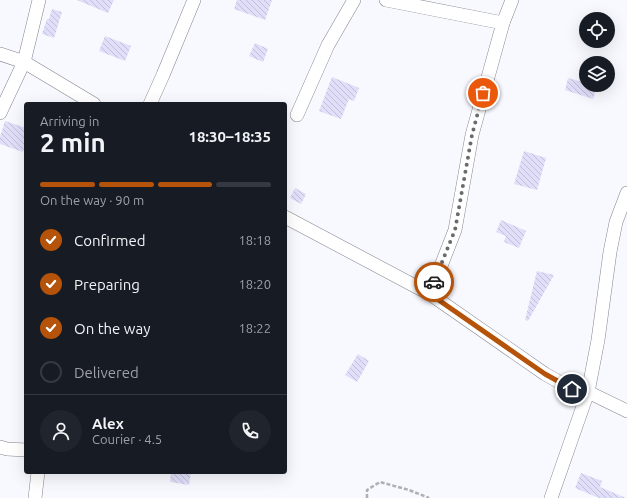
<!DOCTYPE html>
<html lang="en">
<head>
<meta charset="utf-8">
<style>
  :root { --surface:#171b24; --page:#20242c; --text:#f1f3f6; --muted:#9ea1a6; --line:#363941; --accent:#b45309 }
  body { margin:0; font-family:Ubuntu,sans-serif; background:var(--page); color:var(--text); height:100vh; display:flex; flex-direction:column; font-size:15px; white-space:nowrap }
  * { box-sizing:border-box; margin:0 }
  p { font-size:13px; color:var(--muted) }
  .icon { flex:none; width:22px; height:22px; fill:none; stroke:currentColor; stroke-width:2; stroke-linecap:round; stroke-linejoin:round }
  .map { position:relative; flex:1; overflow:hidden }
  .sheet { position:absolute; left:24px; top:102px; width:263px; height:372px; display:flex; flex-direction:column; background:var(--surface); border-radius:4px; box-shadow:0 4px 16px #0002 }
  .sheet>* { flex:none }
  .tools { position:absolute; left:579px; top:12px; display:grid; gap:8px }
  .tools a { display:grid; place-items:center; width:36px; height:36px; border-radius:50%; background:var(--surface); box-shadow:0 4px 16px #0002; font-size:20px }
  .pin { position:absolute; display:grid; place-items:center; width:34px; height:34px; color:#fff; margin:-17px; border:2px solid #fff; border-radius:50%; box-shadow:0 1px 4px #0007 }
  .courier { position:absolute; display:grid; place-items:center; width:40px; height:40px; margin:-20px; border:3px solid #b45309; border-radius:50%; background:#fff; color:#222; box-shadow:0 1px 5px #0007 }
  .head em { font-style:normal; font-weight:700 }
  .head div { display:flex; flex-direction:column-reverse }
  .head { display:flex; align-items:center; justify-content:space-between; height:68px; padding:0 16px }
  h1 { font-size:26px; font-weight:700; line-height:30px }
  .bar { display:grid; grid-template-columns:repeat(4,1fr); gap:6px 4px; align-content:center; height:48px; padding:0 16px }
  .bar i { height:5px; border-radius:3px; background:var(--line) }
  .bar .current { background:var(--accent) }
  .bar p { grid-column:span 4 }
  .line { display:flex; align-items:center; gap:10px; padding:0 16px; border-top:1px solid var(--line) }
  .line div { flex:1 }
  .round { display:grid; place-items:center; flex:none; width:42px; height:42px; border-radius:21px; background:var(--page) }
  ol { padding:0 16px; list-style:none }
  li { display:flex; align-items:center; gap:12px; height:44px }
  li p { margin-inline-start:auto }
  li .icon { padding:4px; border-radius:50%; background:var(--accent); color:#fff; stroke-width:4 }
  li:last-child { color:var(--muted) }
  li i { width:22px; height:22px; border:2px solid var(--line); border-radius:50% }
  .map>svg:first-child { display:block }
  .building { fill:url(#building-back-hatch) }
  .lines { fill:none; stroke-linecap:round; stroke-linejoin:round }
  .street-casing { stroke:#85848e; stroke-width:14 }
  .path { stroke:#afafb5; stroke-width:2.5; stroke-dasharray:4 2; stroke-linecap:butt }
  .street { stroke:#fff; stroke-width:13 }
  .done { stroke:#6b6a6f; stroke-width:4; stroke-dasharray:0 7.2 }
  .route { stroke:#b45309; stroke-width:5 }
</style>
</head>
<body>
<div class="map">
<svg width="627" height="498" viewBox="0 0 627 498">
  <defs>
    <pattern id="building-back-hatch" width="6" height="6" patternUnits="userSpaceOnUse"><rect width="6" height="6" fill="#e0dffa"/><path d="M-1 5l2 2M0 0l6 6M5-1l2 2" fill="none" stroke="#c0bfd6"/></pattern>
  </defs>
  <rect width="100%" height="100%" fill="#f8f8ff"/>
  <!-- building -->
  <g class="building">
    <polygon points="77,0 114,0 108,13"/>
    <polygon points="237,0 272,0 265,20 234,9"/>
    <polygon points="52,9 62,12 54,38 42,34 47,19 49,19"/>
    <polygon points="105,36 131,46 125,61 99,51"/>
    <polygon points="255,43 268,49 263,62 249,56"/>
    <polygon points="332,77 359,88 354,101 349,99 341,119 319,111"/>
    <polygon points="568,78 586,83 586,85 592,85 597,86 593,99 565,90"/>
    <polygon points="5,121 26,128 26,141 23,152 0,144 0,137"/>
    <polygon points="524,151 546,158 537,190 514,184"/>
    <polygon points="295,188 306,194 301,204 290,198"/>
    <polygon points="501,220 526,231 519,248 504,242 506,236 496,232"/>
    <polygon points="537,271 554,275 528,321 525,320"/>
    <polygon points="358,354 369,361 357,382 345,375"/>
    <polygon points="171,472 191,472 189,485 170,482"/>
    <polygon points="581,473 602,481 600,487 626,498 599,498 575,488"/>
  </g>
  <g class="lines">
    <defs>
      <g id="street">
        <polyline points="386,0 503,23 512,0"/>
        <polyline points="0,54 24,62 94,104"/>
        <polyline points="150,104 163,75 194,0"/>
        <polyline points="0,113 24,62 39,0"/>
        <polyline points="297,115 328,45 354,0"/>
        <polyline points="285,217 430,294 545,374 572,389 588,392 627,411"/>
        <polyline points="430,294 455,230 472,135 503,23"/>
        <polyline points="0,447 7,449 26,450"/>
        <polyline points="35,498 38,472"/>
        <polyline points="551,498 588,392 598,340 610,252 616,222 627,193"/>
      </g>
    </defs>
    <!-- street casing -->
    <use href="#street" class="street-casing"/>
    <!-- path -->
    <polyline class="path" points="367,498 367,490 380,482 409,490 429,498"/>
    <!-- street -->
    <use href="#street" class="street"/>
  </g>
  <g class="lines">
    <!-- done -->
    <polyline class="done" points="434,282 455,230 472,135 483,93"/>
    <!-- route -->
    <polyline class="route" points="434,282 430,294 545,374 572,389"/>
  </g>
</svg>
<div class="tools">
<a><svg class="icon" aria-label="locate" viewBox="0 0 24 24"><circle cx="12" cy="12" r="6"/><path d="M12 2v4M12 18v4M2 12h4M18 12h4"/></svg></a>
<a><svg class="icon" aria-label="layers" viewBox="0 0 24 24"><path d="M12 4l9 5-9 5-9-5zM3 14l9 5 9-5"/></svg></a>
</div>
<div class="pin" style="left:483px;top:93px;background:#ea580c"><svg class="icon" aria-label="bag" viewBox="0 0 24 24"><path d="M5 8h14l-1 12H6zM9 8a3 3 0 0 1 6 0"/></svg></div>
<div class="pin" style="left:572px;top:389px;background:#1f2937"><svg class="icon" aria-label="home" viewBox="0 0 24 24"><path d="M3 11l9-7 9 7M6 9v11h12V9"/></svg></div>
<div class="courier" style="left:434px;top:282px"><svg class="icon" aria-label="car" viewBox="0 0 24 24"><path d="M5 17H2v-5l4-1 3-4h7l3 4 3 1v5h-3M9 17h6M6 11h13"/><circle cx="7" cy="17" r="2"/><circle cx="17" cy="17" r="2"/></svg></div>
<section class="sheet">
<div class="head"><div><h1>2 min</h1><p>Arriving in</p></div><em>18:30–18:35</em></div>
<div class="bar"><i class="current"></i><i class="current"></i><i class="current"></i><i></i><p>On the way · 90 m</p></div>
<ol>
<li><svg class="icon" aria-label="check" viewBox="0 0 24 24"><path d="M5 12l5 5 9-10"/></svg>Confirmed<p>18:18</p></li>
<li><svg class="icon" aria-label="check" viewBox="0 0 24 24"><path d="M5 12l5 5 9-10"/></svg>Preparing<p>18:20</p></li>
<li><svg class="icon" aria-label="check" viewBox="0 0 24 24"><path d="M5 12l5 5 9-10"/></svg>On the way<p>18:22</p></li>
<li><i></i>Delivered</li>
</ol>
<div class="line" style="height:72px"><a class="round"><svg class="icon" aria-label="person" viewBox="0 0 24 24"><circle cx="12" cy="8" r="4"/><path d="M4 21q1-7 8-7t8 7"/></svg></a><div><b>Alex</b><p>Courier · 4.5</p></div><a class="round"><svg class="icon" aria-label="phone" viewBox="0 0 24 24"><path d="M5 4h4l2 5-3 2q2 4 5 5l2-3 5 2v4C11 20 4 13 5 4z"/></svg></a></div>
</section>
</div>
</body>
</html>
